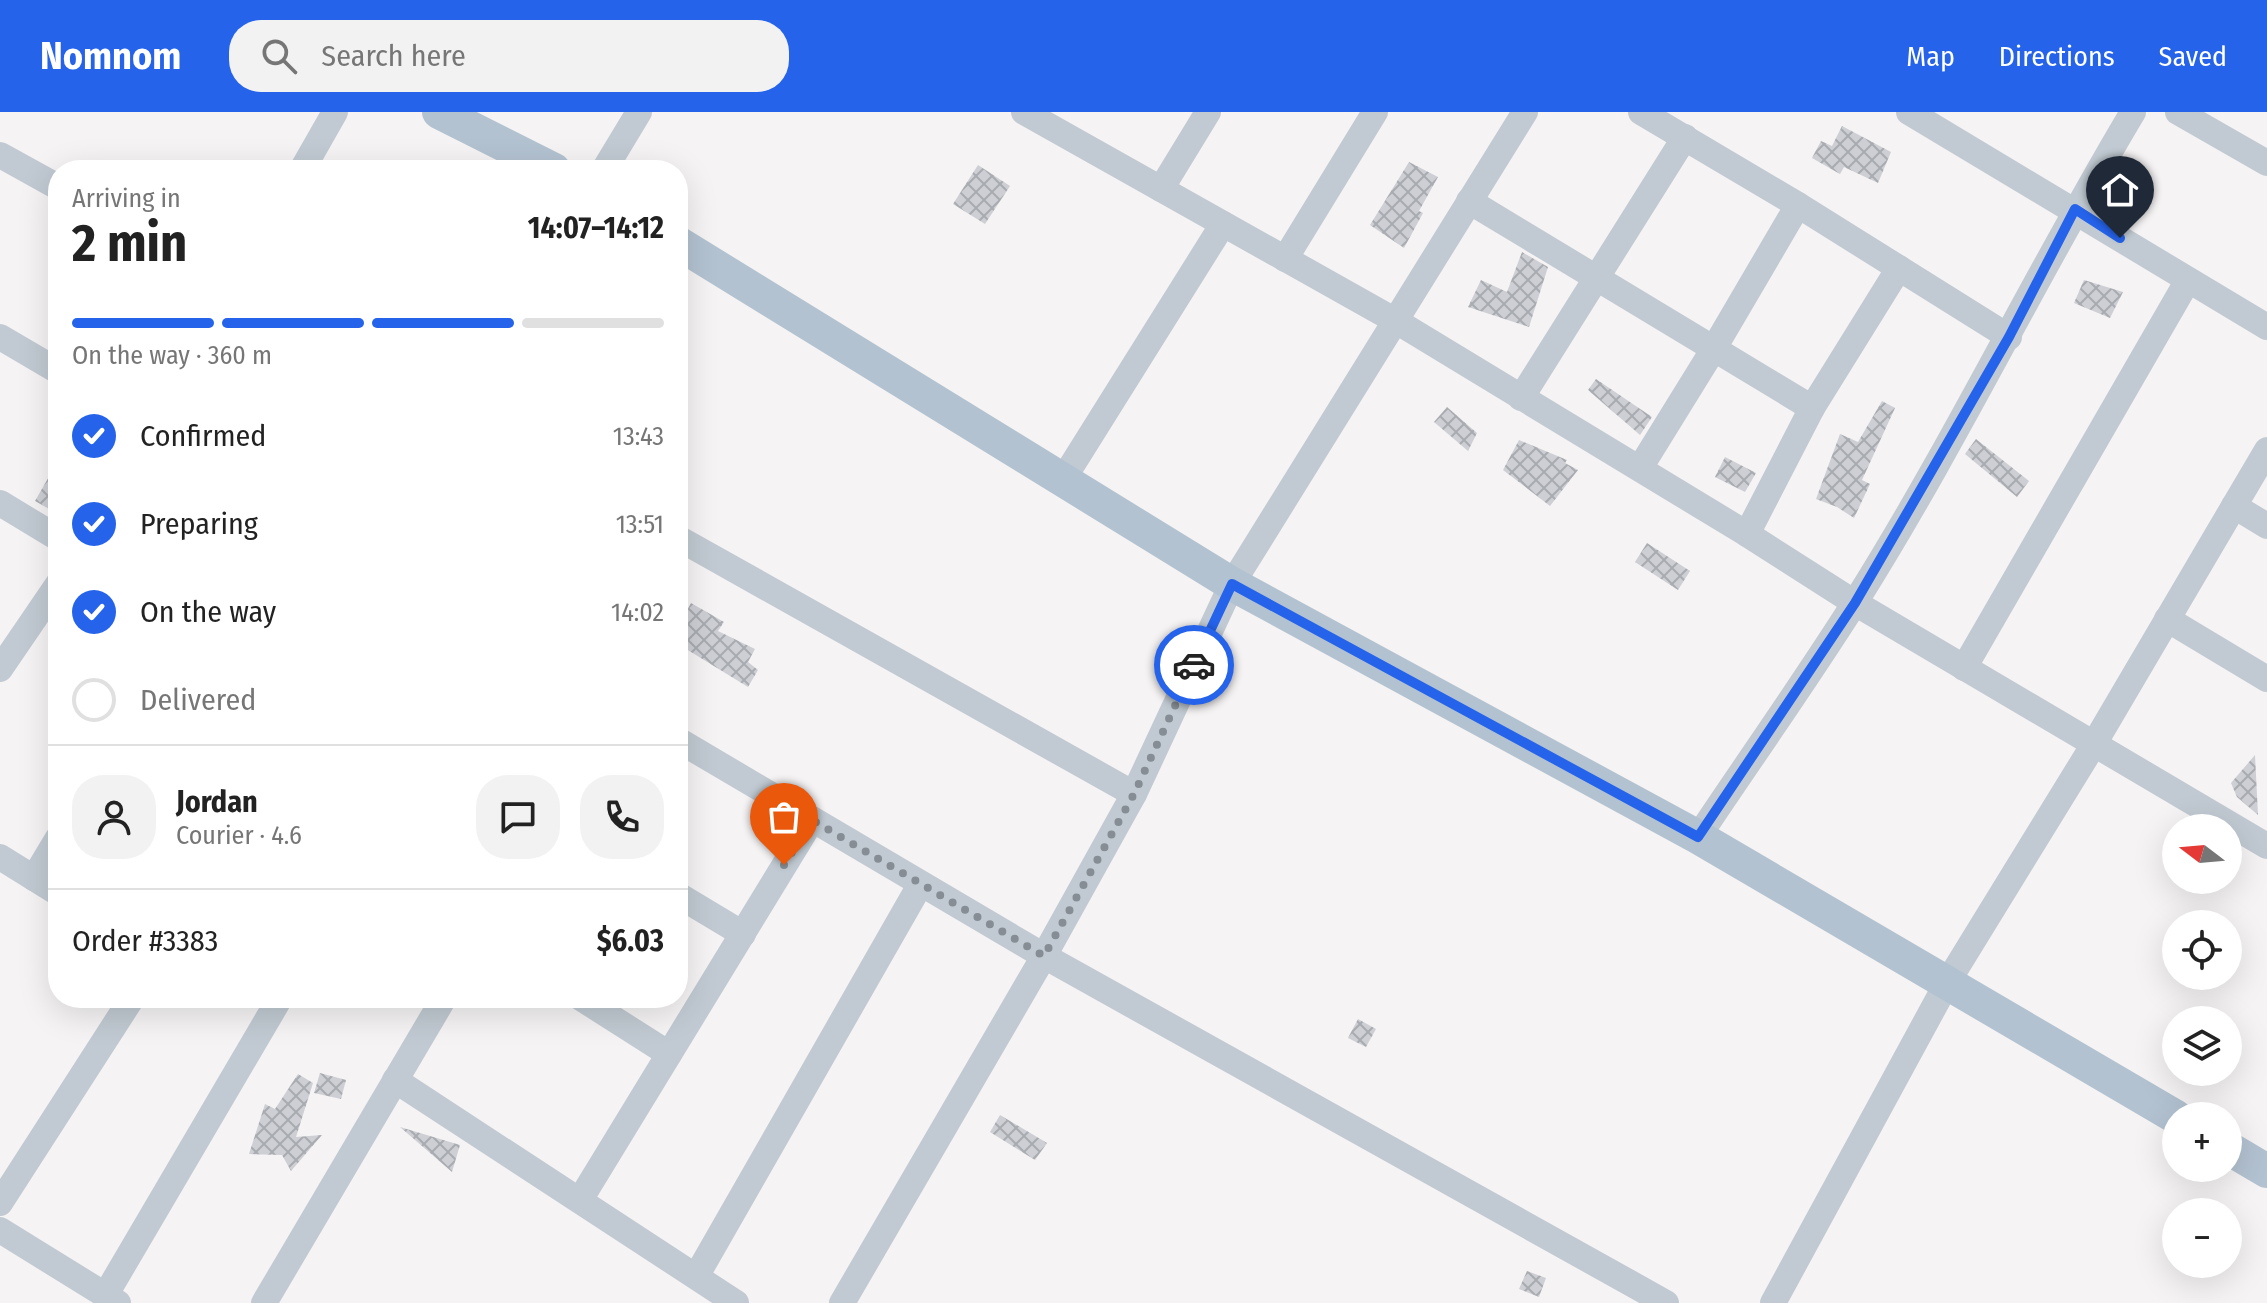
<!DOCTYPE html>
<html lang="en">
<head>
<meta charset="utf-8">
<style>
  :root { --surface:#fff; --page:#f2f2f2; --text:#222; --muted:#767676; --line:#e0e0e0; --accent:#2563eb }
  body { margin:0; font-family:"Fira Sans Condensed",sans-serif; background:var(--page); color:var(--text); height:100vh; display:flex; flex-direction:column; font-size:30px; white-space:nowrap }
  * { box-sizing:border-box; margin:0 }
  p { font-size:26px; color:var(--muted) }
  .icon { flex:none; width:44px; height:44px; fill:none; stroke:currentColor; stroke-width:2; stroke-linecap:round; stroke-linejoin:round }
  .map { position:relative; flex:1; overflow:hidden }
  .panel { position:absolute; left:48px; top:48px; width:640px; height:848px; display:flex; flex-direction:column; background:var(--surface); border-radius:32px; box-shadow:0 8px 32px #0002 }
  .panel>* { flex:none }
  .needle { width:52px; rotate:286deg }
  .buttons { position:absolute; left:2162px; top:702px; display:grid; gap:16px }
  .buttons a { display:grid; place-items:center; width:80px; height:80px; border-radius:50%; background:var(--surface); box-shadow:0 8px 32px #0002; font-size:40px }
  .pin { position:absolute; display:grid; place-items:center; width:68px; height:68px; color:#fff; margin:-82px -34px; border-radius:50% 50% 50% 0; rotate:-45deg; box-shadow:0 0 8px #0007 }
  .pin .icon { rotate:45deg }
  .courier { position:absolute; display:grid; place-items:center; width:80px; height:80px; margin:-40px; border:6px solid #2563eb; border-radius:50%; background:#fff; color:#222; box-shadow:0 2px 10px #0007 }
  .summary em { font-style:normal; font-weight:700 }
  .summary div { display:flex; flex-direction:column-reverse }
  .summary { display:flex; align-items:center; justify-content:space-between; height:136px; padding:0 24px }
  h1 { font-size:52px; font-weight:700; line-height:60px }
  .bar { display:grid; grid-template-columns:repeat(4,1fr); gap:12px 8px; align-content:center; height:96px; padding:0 24px }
  .bar i { height:10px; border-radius:6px; background:var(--line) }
  .bar .active { background:var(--accent) }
  .bar p { grid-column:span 4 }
  .line { display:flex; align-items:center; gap:20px; padding:0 24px; border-top:2px solid var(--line) }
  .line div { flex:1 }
  .round { display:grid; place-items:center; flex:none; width:84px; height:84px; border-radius:32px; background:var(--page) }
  ol { padding:0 24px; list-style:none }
  li { display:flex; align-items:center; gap:24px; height:88px }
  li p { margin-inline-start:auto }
  li .icon { padding:8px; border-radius:50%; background:var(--accent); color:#fff; stroke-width:4 }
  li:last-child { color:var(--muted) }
  li i { width:44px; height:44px; border:4px solid var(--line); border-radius:50% }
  header { display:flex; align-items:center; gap:48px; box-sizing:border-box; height:112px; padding:0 40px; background:var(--accent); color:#fff }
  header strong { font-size:38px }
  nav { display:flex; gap:44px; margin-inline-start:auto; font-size:28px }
  .search { width:560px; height:72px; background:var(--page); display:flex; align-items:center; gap:20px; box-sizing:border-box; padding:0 28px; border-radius:32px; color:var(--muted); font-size:30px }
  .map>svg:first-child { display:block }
  .building { fill:url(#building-cross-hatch) }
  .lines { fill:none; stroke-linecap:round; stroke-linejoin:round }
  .minor { stroke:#c1cad2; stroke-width:26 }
  .major { stroke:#b3c2d1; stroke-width:34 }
  .done { stroke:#868d94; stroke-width:8; stroke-dasharray:0 14.4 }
  .route { stroke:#2563eb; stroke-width:10 }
</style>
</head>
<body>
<header>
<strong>Nomnom</strong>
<div class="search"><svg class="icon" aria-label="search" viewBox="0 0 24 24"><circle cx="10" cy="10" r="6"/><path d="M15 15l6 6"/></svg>Search here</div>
<nav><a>Map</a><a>Directions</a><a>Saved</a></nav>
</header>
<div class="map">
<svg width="2267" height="1191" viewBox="0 0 2267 1191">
  <defs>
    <pattern id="building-cross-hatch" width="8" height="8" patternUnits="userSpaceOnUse" patternTransform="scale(2)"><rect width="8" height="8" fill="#cdcfd5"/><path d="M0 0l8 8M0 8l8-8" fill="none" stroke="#a8abb0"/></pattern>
  </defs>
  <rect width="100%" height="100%" fill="#f5f3f3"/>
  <!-- building -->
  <g class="building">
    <polygon points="1842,14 1891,40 1878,71 1844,55 1840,62 1812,46 1821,29 1832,34"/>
    <polygon points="1409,50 1438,65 1419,99 1423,101 1404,136 1370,113"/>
    <polygon points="978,53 1010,74 985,112 953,92"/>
    <polygon points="1522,140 1548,155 1529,215 1468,195 1481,168 1507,180"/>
    <polygon points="2084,168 2123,180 2110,206 2074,191"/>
    <polygon points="1596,267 1652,305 1640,323 1588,278"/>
    <polygon points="1882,289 1895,296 1862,368 1870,372 1854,406 1837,395 1816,387 1840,322 1858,330"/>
    <polygon points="1447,295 1477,321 1468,339 1434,310"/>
    <polygon points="1976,327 2029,369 2017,385 1965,342"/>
    <polygon points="1519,328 1567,348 1565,351 1578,358 1550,394 1503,358"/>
    <polygon points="1725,345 1756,361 1745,380 1715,365"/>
    <polygon points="58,349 58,402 35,389"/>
    <polygon points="1647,431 1690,459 1678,478 1635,450"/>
    <polygon points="691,491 724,510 718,519 755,537 748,550 758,558 748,575 678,532 678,515"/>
    <polygon points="2255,643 2258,703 2237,685 2231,671"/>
    <polygon points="1358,907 1376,917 1366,935 1348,926"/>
    <polygon points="320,961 346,968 341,987 314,981"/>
    <polygon points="298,962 313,971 296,1025 322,1023 291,1059 282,1043 249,1042 265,992 275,997"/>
    <polygon points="1000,1003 1047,1031 1035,1048 990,1020"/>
    <polygon points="400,1015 460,1033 452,1060"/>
    <polygon points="1527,1159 1546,1166 1539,1185 1519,1177"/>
  </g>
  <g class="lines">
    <!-- minor -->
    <g class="minor">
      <polyline points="1024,0 1396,209 1747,422 1855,491 2267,734"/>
      <polyline points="1641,0 1798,93 2009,225"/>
      <polyline points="1909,0 2267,215"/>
      <polyline points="2178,0 2267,51"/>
      <polyline points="0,43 58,75"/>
      <polyline points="302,58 335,0"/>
      <polyline points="604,58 639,0"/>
      <polyline points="1161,77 1208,0"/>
      <polyline points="1469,89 1812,296"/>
      <polyline points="1285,147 1375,0"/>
      <polyline points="0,225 58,259"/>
      <polyline points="1521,286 1685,25"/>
      <polyline points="1640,356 1713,238 1798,93"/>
      <polyline points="1062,369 1223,112"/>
      <polyline points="0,391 58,426"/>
      <polyline points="2234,394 2267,414"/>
      <polyline points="1747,422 1812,296 1899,156"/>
      <polyline points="678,426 1134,682"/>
      <polyline points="2167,507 2267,567"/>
      <polyline points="1964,556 2188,168"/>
      <polyline points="0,557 58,472"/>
      <polyline points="678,628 1044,844 1666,1191"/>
      <path d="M1698 725C1750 647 1804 571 1854 492 1955 332 2036 162 2133 0"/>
      <polyline points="0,745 58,781"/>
      <polyline points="34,766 58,726"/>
      <polyline points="678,783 743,822"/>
      <polyline points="581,886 669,942"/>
      <polyline points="395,968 736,1191"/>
      <polyline points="580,1088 812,708"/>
      <polyline points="0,1091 132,886"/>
      <polyline points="0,1118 118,1191"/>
      <polyline points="697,1163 920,773"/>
      <polyline points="105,1184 280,886"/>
      <polyline points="264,1191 444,886"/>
      <polyline points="842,1191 1044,844 1134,682 1232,472 1525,0"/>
      <polyline points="1773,1191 1947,871 2094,632 2267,338"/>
    </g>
    <!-- major -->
    <g class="major">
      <polyline points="439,0 554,58"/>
      <polyline points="678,131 1232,472 1698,725 2176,1005"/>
      <polyline points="2228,1036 2267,1059"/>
    </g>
  </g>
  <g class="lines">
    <!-- done -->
    <polyline class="done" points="784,753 812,708 1044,844 1134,682 1194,553"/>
    <!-- route -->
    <polyline class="route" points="1194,553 1232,472 1698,725 1855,491 2009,225 2075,97 2120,126"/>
  </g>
</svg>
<div class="buttons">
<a><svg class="needle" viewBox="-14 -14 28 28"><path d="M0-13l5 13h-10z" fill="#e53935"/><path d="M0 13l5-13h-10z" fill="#767676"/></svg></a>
<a><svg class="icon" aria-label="locate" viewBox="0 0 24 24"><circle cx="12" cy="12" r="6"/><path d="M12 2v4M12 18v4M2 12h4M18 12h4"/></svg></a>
<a><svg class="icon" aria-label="layers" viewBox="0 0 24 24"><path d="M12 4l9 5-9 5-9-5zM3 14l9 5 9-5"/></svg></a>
<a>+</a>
<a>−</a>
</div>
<div class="pin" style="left:784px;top:753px;background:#ea580c"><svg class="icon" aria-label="bag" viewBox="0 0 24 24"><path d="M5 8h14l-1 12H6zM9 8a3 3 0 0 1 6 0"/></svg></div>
<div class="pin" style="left:2120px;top:126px;background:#1f2937"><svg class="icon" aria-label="home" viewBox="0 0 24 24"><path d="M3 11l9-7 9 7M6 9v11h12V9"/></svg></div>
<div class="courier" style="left:1194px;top:553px"><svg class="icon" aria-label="car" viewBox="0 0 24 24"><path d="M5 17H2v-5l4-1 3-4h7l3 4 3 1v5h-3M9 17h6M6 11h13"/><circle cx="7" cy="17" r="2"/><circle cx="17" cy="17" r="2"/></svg></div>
<section class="panel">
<div class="summary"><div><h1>2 min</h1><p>Arriving in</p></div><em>14:07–14:12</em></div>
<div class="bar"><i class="active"></i><i class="active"></i><i class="active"></i><i></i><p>On the way · 360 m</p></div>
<ol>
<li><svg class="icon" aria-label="check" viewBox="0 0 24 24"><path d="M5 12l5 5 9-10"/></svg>Confirmed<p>13:43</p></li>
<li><svg class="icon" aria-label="check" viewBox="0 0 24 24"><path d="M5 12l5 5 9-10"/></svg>Preparing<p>13:51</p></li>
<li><svg class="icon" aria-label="check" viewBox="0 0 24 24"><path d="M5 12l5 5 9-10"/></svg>On the way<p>14:02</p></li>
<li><i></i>Delivered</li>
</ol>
<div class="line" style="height:144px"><a class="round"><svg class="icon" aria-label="person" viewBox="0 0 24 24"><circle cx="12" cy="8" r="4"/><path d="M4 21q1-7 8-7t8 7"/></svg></a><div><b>Jordan</b><p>Courier · 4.6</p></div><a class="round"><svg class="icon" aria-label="chat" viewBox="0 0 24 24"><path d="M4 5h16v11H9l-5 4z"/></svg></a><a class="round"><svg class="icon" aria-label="phone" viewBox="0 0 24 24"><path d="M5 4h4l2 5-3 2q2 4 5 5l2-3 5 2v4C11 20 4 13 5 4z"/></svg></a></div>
<div class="line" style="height:104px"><div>Order #3383</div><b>$6.03</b></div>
</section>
</div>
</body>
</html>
